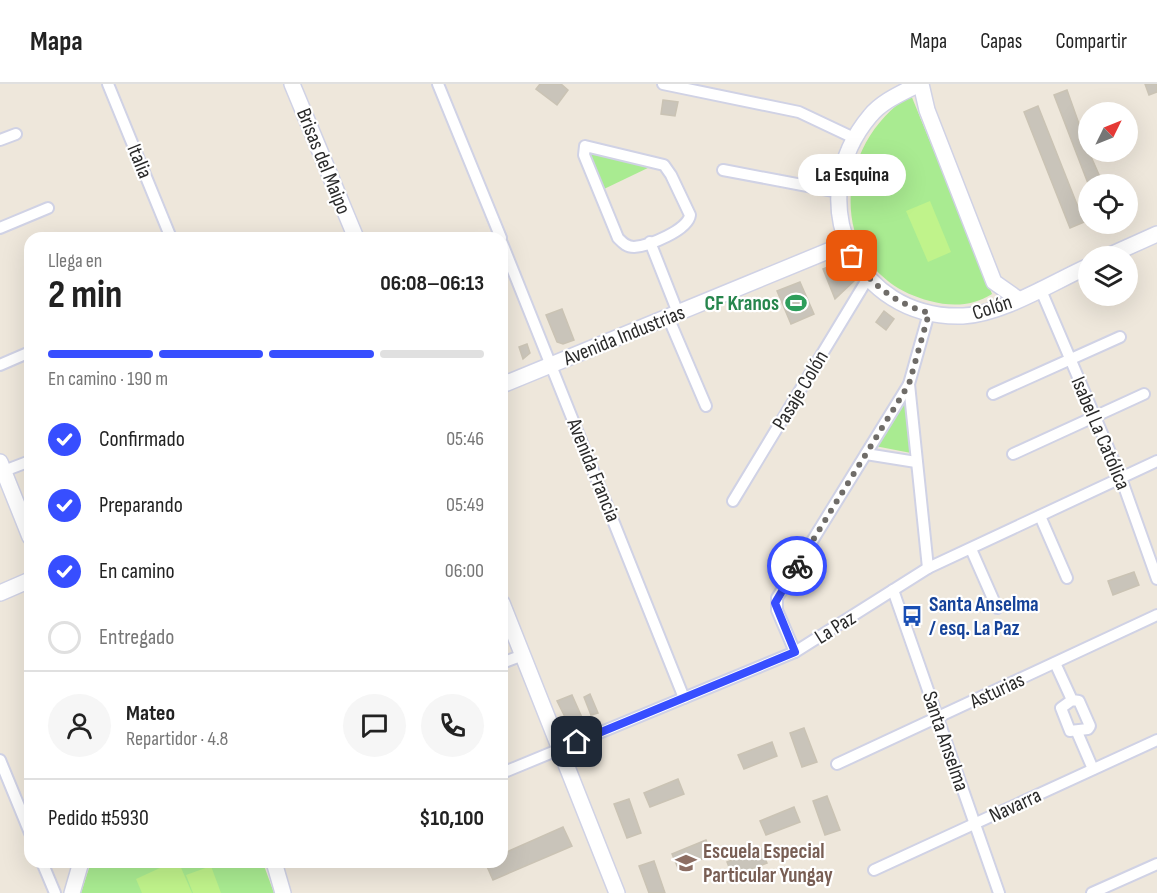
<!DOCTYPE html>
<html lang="es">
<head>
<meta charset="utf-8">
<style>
  :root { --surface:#fff; --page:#f6f6f6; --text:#222; --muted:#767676; --line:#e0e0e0; --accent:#374eff }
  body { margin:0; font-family:"Sofia Sans Condensed",sans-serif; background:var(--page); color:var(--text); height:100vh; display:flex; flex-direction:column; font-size:22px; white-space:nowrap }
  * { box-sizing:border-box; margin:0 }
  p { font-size:20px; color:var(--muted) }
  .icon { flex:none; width:33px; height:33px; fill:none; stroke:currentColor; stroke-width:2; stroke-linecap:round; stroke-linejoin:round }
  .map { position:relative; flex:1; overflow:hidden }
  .panel { position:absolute; left:24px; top:148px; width:484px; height:636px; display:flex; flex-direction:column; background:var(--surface); border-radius:18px; box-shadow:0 6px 24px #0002 }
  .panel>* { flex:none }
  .needle { width:39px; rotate:47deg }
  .fabs { position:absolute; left:1078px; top:18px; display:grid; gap:12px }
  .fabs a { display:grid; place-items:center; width:60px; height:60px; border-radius:50%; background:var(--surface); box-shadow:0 6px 24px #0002; font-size:30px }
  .pin { position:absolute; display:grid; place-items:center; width:51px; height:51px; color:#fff; margin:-26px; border-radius:12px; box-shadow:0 3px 9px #0006 }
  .courier { position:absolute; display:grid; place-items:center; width:60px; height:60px; margin:-30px; border:4px solid #374eff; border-radius:50%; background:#fff; color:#222; box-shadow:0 2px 8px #0007 }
  .bubble { position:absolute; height:42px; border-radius:21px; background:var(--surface); box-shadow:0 6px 24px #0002; font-size:20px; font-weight:700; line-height:42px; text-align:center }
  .summary em { font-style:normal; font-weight:700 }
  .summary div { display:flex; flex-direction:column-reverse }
  .summary { display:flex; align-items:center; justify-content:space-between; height:102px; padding:0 24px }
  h1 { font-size:39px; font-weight:700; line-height:45px }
  .bar { display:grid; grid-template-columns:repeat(4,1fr); gap:9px 6px; align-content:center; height:72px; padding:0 24px }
  .bar i { height:8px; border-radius:4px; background:var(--line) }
  .bar .selected { background:var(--accent) }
  .bar p { grid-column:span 4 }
  .line { display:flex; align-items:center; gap:15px; padding:0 24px; border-top:2px solid var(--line) }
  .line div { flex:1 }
  .round { display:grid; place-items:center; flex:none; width:63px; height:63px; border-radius:32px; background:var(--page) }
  ol { padding:0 24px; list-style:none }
  li { display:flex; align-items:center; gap:18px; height:66px }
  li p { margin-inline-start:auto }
  li .icon { padding:6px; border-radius:50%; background:var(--accent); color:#fff; stroke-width:4 }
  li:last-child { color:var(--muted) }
  li i { width:33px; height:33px; border:3px solid var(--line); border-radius:50% }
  header { display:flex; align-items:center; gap:36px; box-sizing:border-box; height:84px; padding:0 30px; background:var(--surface); border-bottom:2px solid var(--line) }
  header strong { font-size:28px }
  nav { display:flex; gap:33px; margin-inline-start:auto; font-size:21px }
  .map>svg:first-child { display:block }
  .green { fill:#a9eb91 }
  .pitch { fill:#c0f38b }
  .building { fill:#c9c4ba; stroke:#cac3b4; stroke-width:1.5 }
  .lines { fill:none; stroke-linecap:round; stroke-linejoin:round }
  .street-casing { stroke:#d0d2e5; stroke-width:14 }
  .secondary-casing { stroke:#d0d2e5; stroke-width:18 }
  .street { stroke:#fff; stroke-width:10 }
  .secondary { stroke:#fff; stroke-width:15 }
  .done { stroke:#6f6c68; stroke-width:6; stroke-dasharray:0 10.8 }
  .route { stroke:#374eff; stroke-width:8 }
  .labels { text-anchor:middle; stroke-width:4.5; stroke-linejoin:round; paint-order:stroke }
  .street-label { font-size:21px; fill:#2a2a2a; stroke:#fff }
  .leisure-label { font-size:21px; font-weight:bold; fill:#27864d; stroke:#fff; text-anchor:end }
  .transit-label { font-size:21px; font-weight:bold; fill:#164399; stroke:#fff; text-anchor:start }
  .education-label { font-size:21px; font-weight:bold; fill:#785e54; stroke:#fff; text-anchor:start }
</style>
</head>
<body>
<header>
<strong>Mapa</strong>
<nav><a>Mapa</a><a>Capas</a><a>Compartir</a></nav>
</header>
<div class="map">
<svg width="1157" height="809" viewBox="0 0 1157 809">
  <rect width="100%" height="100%" fill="#eee7db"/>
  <!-- green -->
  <g class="green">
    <path d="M911 11 992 210C973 222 952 223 930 217 827 191 828 63 911 11Z"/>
    <polygon points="590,69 652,82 604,105"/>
    <polygon points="905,312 911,369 875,362"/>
    <polygon points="91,778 263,779 274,809 81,809"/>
  </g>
  <!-- pitch -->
  <g class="pitch">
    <polygon points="930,117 951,168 928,178 906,127"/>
    <polygon points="173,778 179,779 192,809 142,809 136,795"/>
    <polygon points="211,782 221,809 193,809 186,791"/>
  </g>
  <!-- building -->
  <g class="building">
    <polygon points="540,0 561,0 568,6 557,21 536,5"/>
    <polygon points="1145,0 1157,0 1157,8 1149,11"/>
    <polygon points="1067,6 1089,68 1103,100 1089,102 1054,11"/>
    <polygon points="663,16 678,18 675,32 661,30"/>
    <polygon points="1038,22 1084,138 1070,144 1024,28"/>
    <polygon points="838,179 854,197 835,215 823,185"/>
    <polygon points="800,198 814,230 791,240 777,207"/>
    <polygon points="562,225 574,256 563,260 557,258 546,231"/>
    <polygon points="884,227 894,235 886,246 876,238"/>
    <polygon points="527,260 530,269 523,275 519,263"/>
    <polygon points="1134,488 1139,501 1113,511 1108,497"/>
    <polygon points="590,610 598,629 591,631 584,613"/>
    <polygon points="572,611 584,638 570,643 557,617"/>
    <polygon points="804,644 817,678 802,683 790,649"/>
    <polygon points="772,658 777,672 744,685 738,671"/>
    <polygon points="678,695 684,710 650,723 644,709"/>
    <polygon points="827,712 840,746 825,751 813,717"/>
    <polygon points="629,715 641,749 627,754 614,720"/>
    <polygon points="794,723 800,738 766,751 760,737"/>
    <polygon points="563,743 572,762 493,796 485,778 502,778 502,770"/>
    <polygon points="706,756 712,771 678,784 672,770"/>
    <polygon points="761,765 767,779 733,793 727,778"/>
    <polygon points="654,777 665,809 649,809 639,782"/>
  </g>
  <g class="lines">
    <defs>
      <g id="street">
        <polyline points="108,0 171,154"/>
        <polyline points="438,0 501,154"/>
        <polyline points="663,0 799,28 854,54"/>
        <polyline points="0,56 16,50"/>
        <path d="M585 62 664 81 671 91 690 131C688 146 649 162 634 163 626 163 622 158 618 154L584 71Z"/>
        <polyline points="723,86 839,108"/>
        <polyline points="0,144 48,124"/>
        <polyline points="650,158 678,229"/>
        <polyline points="502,159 684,614"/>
        <polyline points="1040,204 1121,394 1157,495"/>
        <polyline points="668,233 706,322"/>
        <polyline points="0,281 30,268"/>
        <polyline points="909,300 928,484"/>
        <polyline points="993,310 1120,253"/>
        <polyline points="866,370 916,378"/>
        <polyline points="1013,370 1144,310"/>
        <polyline points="4,387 30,377"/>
        <polyline points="733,417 868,194"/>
        <polyline points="1040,432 1067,494"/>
        <polyline points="971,465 997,524"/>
        <polyline points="893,506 999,809"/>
        <polyline points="795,568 777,526 777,514 909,300 929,229"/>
        <polyline points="502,579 523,571"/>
        <polyline points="1055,579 1072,616 1079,617 1090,642 1088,645 1070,647 1061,624 1072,616"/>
        <polyline points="1077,648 1093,685"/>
        <polyline points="0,676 30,749"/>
        <polyline points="837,680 1157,531"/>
        <polyline points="502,689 795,568 928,484 1157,377"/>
        <polyline points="42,778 55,809"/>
        <polyline points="874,786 1157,656"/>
        <polyline points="1092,809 1157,780"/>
      </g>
      <g id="secondary">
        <polyline points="292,0 356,154"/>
        <path d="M919 0C902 9 882 17 870 32 801 114 853 236 963 232 1003 230 1053 198 1089 182"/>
        <polyline points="921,0 927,26 994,198 1018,215"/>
        <polyline points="1108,172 1157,150"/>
        <polyline points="502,301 845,160"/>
        <polyline points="0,378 30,453"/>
        <polyline points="0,509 30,496"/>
        <polyline points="502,519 617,809"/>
        <polyline points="274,778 283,809"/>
        <polyline points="72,809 81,778"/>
      </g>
    </defs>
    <!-- street casing -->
    <use href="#street" class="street-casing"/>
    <!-- secondary casing -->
    <use href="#secondary" class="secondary-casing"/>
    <!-- street -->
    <use href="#street" class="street"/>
    <!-- secondary -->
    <use href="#secondary" class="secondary"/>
  </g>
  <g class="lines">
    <!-- done -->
    <path class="done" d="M797 482 909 300 929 229C895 219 871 201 852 172"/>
    <!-- route -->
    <polyline class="route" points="577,658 795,568 775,519 797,482"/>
  </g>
  <!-- icons -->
  <defs>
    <symbol id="stadium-bare" viewBox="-9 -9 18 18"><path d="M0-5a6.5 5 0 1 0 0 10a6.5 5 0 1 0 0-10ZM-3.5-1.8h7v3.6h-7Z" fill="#2e9e5b" stroke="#fff" stroke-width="2.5" paint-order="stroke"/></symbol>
    <symbol id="bus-bare" viewBox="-9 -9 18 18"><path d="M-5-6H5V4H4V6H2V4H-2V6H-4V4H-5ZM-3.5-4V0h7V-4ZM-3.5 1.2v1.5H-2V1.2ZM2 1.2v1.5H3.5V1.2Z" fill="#1a4fb4" stroke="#fff" stroke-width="2.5" paint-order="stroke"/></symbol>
    <symbol id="school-bare" viewBox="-9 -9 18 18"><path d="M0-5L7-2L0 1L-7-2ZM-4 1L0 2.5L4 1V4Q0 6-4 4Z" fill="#8d6e63" stroke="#fff" stroke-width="2.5" paint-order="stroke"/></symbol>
  </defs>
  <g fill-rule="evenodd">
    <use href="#stadium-bare" x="781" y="204" width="30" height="30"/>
    <use href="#bus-bare" x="897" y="517" width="30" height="30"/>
    <use href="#school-bare" x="671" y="764" width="30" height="30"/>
  </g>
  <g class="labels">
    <!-- street labels -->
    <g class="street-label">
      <text transform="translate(140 77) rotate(68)" y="7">Italia</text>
      <text transform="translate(324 77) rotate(68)" y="7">Brisas del Maipo</text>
      <text transform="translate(992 223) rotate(-18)" y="7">Colón</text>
      <text transform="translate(624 251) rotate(-22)" y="7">Avenida Industrias</text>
      <text transform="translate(800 306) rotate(-59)" y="7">Pasaje Colón</text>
      <text transform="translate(1101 349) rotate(67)" y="7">Isabel La Católica</text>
      <text transform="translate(594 386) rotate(68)" y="7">Avenida Francia</text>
      <text transform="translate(835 543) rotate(-32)" y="7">La Paz</text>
      <text transform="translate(997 606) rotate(-25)" y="7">Asturias</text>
      <text transform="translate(946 657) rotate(71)" y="7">Santa Anselma</text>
      <text transform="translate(1015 721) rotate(-25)" y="7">Navarra</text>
    </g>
    <!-- leisure labels -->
    <g class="leisure-label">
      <text x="779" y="226">CF Kranos</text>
    </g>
    <!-- transit labels -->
    <g class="transit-label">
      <text x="929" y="527">Santa Anselma<tspan x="929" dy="24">/ esq. La Paz</tspan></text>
    </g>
    <!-- education labels -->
    <g class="education-label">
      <text x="703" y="774">Escuela Especial<tspan x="703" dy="24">Particular Yungay</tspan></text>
    </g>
  </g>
</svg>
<div class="fabs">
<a><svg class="needle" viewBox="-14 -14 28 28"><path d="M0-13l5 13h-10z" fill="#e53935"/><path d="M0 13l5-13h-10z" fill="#767676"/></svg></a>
<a><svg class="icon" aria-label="locate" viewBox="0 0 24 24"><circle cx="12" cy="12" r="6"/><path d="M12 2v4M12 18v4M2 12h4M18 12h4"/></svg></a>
<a><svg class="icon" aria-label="layers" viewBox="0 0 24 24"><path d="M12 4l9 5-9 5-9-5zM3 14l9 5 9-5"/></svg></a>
</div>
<div class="pin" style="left:852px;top:172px;background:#ea580c"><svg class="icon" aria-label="bag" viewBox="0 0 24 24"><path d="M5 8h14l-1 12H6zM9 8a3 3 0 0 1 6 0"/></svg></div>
<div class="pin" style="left:577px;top:658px;background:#1f2937"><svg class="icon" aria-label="home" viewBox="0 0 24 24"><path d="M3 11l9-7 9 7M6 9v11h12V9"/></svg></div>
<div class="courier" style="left:797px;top:482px"><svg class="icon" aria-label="bike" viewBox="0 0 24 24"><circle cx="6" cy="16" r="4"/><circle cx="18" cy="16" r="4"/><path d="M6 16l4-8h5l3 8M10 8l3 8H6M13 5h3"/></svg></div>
<div class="bubble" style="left:798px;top:70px;width:108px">La Esquina</div>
<section class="panel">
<div class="summary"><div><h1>2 min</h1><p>Llega en</p></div><em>06:08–06:13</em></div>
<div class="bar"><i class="selected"></i><i class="selected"></i><i class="selected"></i><i></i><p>En camino · 190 m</p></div>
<ol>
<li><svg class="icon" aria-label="check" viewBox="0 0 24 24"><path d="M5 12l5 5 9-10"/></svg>Confirmado<p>05:46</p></li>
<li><svg class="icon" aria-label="check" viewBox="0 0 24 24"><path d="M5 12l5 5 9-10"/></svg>Preparando<p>05:49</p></li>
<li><svg class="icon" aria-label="check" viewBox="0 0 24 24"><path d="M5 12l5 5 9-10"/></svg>En camino<p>06:00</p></li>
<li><i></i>Entregado</li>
</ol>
<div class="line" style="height:108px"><a class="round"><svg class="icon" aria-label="person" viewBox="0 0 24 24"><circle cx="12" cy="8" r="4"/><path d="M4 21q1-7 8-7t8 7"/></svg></a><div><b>Mateo</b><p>Repartidor · 4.8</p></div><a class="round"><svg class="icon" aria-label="chat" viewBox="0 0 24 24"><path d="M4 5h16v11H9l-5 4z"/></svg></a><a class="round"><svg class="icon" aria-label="phone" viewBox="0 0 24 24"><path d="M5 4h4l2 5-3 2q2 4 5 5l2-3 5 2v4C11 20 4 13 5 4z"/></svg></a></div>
<div class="line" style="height:78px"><div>Pedido #5930</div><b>$10,100</b></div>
</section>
</div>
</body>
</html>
